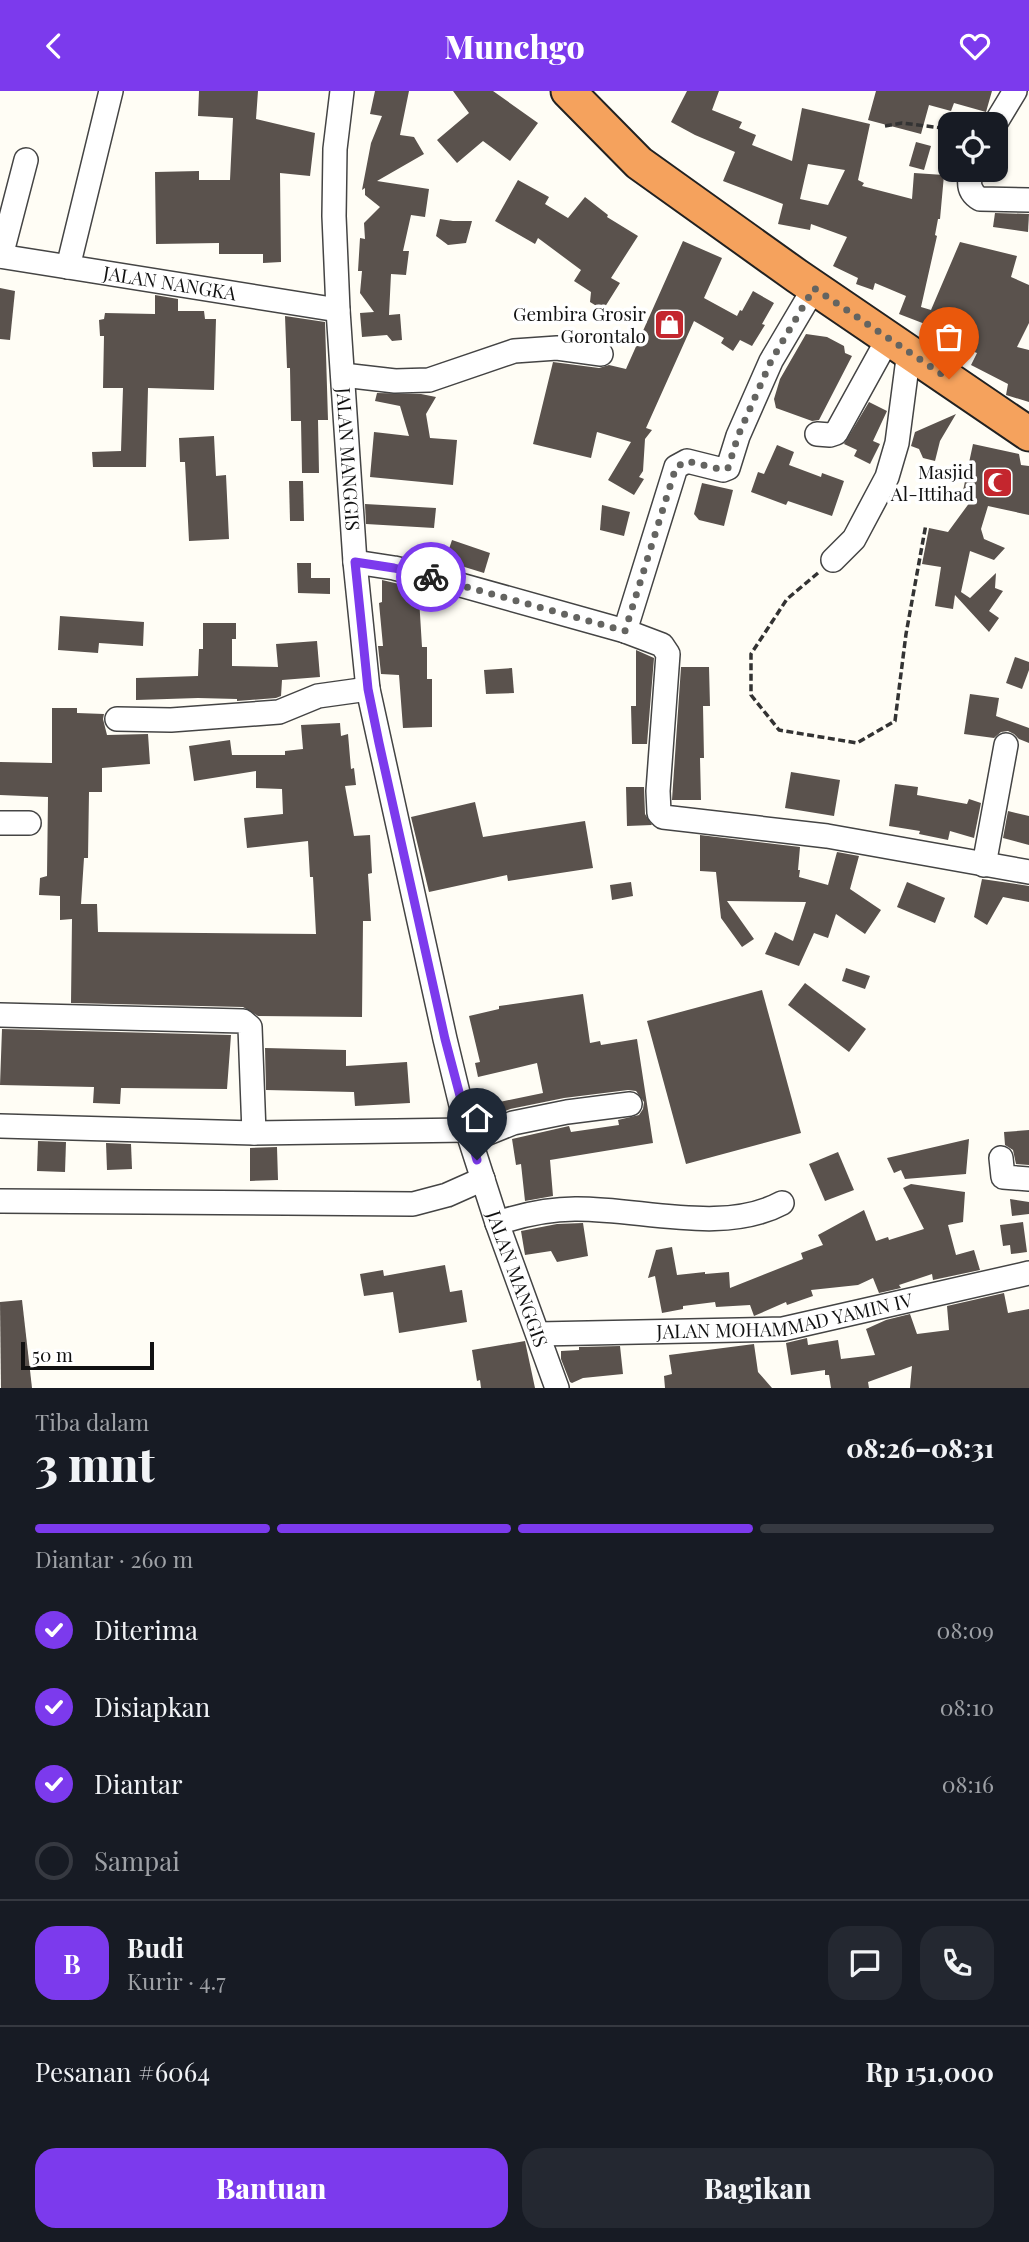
<!DOCTYPE html>
<html lang="id">
<head>
<meta charset="utf-8">
<style>
  :root { --surface:#171b24; --page:#242831; --text:#f1f3f6; --muted:#9ea1a6; --line:#363941; --accent:#7c3aed }
  body { margin:0; font-family:"Playfair Display",serif; background:var(--page); color:var(--text); height:100vh; display:flex; flex-direction:column; font-size:26px; white-space:nowrap }
  * { box-sizing:border-box; margin:0 }
  p { font-size:23px; color:var(--muted) }
  .icon { flex:none; width:38px; height:38px; fill:none; stroke:currentColor; stroke-width:2; stroke-linecap:round; stroke-linejoin:round }
  .map { position:relative; height:1297px; overflow:hidden }
  .panel { display:flex; flex-direction:column; background:var(--surface); flex:1 }
  .panel>* { flex:none }
  .buttons { position:absolute; left:938px; top:21px; display:grid; gap:14px }
  .buttons a { display:grid; place-items:center; width:70px; height:70px; border-radius:14px; background:var(--surface); box-shadow:0 2px 5px #0004; font-size:35px }
  .scale { position:absolute; left:21px; bottom:18px; width:133px; box-sizing:border-box; padding-left:7px; border:4px solid #111; border-top:0; font-size:19px; line-height:24px; white-space:nowrap; color:#111; -webkit-text-stroke:5px #fff; paint-order:stroke }
  .pin { position:absolute; display:grid; place-items:center; width:60px; height:60px; color:#fff; margin:-72px -30px; border-radius:50% 50% 50% 0; rotate:-45deg; box-shadow:0 0 7px #0007 }
  .pin .icon { rotate:45deg }
  .courier { position:absolute; display:grid; place-items:center; width:70px; height:70px; margin:-35px; border:5px solid #7c3aed; border-radius:50%; background:#fff; color:#222; box-shadow:0 2px 9px #0007 }
  .head em { font-style:normal; font-weight:800 }
  .head div { display:flex; flex-direction:column-reverse }
  .head { display:flex; align-items:center; justify-content:space-between; height:119px; padding:0 35px }
  h1 { font-size:46px; font-weight:800; line-height:52px }
  .bar { display:grid; grid-template-columns:repeat(4,1fr); gap:10px 7px; align-content:center; height:84px; padding:0 35px }
  .bar i { height:9px; border-radius:5px; background:var(--line) }
  .bar .current { background:var(--accent) }
  .bar p { grid-column:span 4 }
  .line { display:flex; align-items:center; gap:18px; padding:0 35px; border-top:2px solid var(--line) }
  .line div { flex:1 }
  .round { display:grid; place-items:center; flex:none; width:74px; height:74px; border-radius:21px; background:var(--page) }
  ol { padding:0 35px; list-style:none }
  li { display:flex; align-items:center; gap:21px; height:77px }
  li p { margin-inline-start:auto }
  li .icon { padding:7px; border-radius:50%; background:var(--accent); color:#fff; stroke-width:4 }
  li:last-child { color:var(--muted) }
  li i { width:38px; height:38px; border:4px solid var(--line); border-radius:50% }
  .button { display:flex; gap:14px; margin-top:auto; padding:14px 35px }
  .button a { flex:1; height:80px; border-radius:21px; background:var(--accent); color:#fff; font-size:28px; font-weight:800; line-height:80px; text-align:center }
  .button a+a { background:var(--page); color:var(--text) }
  header { display:flex; justify-content:space-between; align-items:center; height:91px; padding:0 35px; background:var(--accent); color:#fff; font-size:32px; font-weight:800 }
  .map>svg:first-child { display:block }
  .building { fill:#5a524d; fill-rule:evenodd }
  .lines { fill:none; stroke-linecap:round; stroke-linejoin:round }
  .minor-casing { stroke:#444; stroke-width:26 }
  .highway-casing { stroke:#222; stroke-width:37 }
  .path { stroke:#333; stroke-width:3.5; stroke-dasharray:7 3.5; stroke-linecap:butt }
  .minor { stroke:#fff; stroke-width:23 }
  .highway { stroke:#f5a25d; stroke-width:33 }
  .done { stroke:#646461; stroke-width:7; stroke-dasharray:0 12.6 }
  .route { stroke:#7c3aed; stroke-width:9 }
  .labels { text-anchor:middle; stroke-width:7; stroke-linejoin:round; paint-order:stroke }
  .street-label { font-size:19px; fill:#111; stroke:#fff }
  .poi-label { font-size:19px; fill:#111; stroke:#fff; text-anchor:end }
</style>
</head>
<body>
<header><svg class="icon" aria-label="back" viewBox="0 0 24 24"><path d="M15 5l-7 7 7 7"/></svg>Munchgo<svg class="icon" aria-label="heart" viewBox="0 0 24 24"><path d="M12 20l-8-8c-3-5 5-10 8-4 3-6 11-1 8 4z"/></svg></header>
<div class="map">
<svg width="1029" height="1297" viewBox="0 0 1029 1297">
  <rect width="100%" height="100%" fill="#fffdf5"/>
  <!-- building -->
  <g class="building">
    <polygon points="199,0 258,0 256,28 315,42 310,85 280,82 281,171 263,172 263,163 219,163 219,152 156,153 155,81 199,80 199,89 230,89 233,27 198,25"/>
    <polygon points="375,0 409,0 400,44 414,46 424,63 377,90 429,98 425,126 411,124 403,160 409,160 406,184 391,183 389,224 400,223 402,249 392,250 387,244 362,246 360,222 374,221 360,202 362,180 358,180 360,147 365,148 364,132 380,116 365,104 365,97 362,99 371,52 382,25 370,23"/>
    <polygon points="453,0 493,0 538,32 510,70 483,50 457,72 437,49 469,22"/>
    <path d="M687 0H719L712 19 742 31 739 37 756 44 752 54 792 70 802 17 870 33 858 89 864 92 862 95 912 108 914 82 944 84 940 128H938L935 144 937 145 921 216 931 219 960 151 1017 165 1011 186 1029 194V232L1017 256 1029 259V311L1006 304 1008 293 971 274 977 262 921 241 925 233 899 223 906 205 875 192 873 199 856 193 858 187 833 175 847 146 811 133 810 139 778 133 783 113 723 90 735 61 695 44 671 31ZM808 73 845 79 828 114 800 108Z"/>
    <polygon points="876,0 992,0 986,21 954,12 951,20 929,14 921,43 868,29"/>
    <polygon points="916,51 931,55 924,79 909,75"/>
    <polygon points="518,89 549,106 545,113 568,127 585,106 608,124 607,126 638,145 611,187 620,192 603,219 590,211 591,201 574,190 581,179 538,147 535,153 495,130"/>
    <polygon points="995,122 1029,123 1028,141 993,136"/>
    <polygon points="440,128 453,130 472,130 466,152 448,154 436,145"/>
    <polygon points="683,150 722,167 704,207 737,225 740,219 742,220 753,200 774,212 762,233 765,234 752,255 740,249 733,260 721,252 724,247 694,230 646,337 652,339 645,348 643,380 639,386 644,388 634,404 608,389 631,351 597,341 591,367 533,353 553,271 599,277 609,274 626,278"/>
    <polygon points="0,197 15,200 10,249 0,248"/>
    <polygon points="155,204 178,208 178,220 204,220 205,228 216,228 214,299 148,297 146,376 93,376 92,361 121,360 123,297 103,297 104,245 100,245 99,229 104,228 105,222 155,223"/>
    <polygon points="285,225 325,231 328,329 318,329 319,382 302,382 301,330 291,330 290,277 287,277"/>
    <polygon points="806,243 827,246 844,255 845,262 852,265 819,329 812,330 776,317 774,308 780,288"/>
    <polygon points="377,302 421,303 436,306 426,323 430,347 457,349 453,394 370,386 374,341 409,345 400,315 375,310"/>
    <polygon points="869,311 887,320 873,350 880,353 870,373 854,365 857,359 844,353"/>
    <polygon points="956,323 940,350 935,370 923,367 919,358 911,355 915,341"/>
    <polygon points="214,345 216,385 226,384 229,448 189,450 185,371 180,371 179,347"/>
    <polygon points="973,353 1019,363 1021,374 1029,375 1029,424 988,415 981,438 984,448 1005,457 994,469 970,460 961,501 970,507 996,482 995,497 1003,500 989,520 999,527 989,541 955,504 953,518 935,515 941,476 922,473 929,437 948,441 970,411 961,409"/>
    <polygon points="777,354 794,361 789,374 821,386 822,382 844,390 832,425 788,410 786,414 751,401 758,381 764,383"/>
    <polygon points="289,390 303,390 304,430 290,430"/>
    <polygon points="702,392 733,399 724,435 699,429 694,423"/>
    <polygon points="365,413 436,417 434,437 366,433"/>
    <polygon points="602,414 630,421 624,445 600,439"/>
    <polygon points="452,449 490,462 484,482 445,470"/>
    <polygon points="297,472 311,472 311,487 330,487 330,503 298,502"/>
    <polygon points="382,489 429,500 429,507 419,507 422,556 427,556 427,588 432,588 432,636 403,637 399,584 381,583 378,555 383,555 379,512 382,511"/>
    <polygon points="60,525 144,531 143,555 99,552 98,562 58,559"/>
    <polygon points="203,532 236,532 236,548 232,548 232,575 278,576 276,553 317,550 320,586 282,589 281,605 276,607 237,610 237,608 198,607 136,609 136,587 198,585 199,558 203,558"/>
    <polygon points="636,559 654,567 647,653 632,653 631,615 636,615"/>
    <polygon points="1015,566 1029,571 1029,579 1022,598 1006,592"/>
    <polygon points="681,576 709,576 710,615 703,615 704,667 700,667 701,709 672,709"/>
    <polygon points="512,577 514,602 486,603 484,579"/>
    <polygon points="970,603 999,607 996,625 1029,637 1029,652 1019,648 1014,643 1008,640 1001,641 994,647 964,643"/>
    <polygon points="52,617 77,617 77,622 104,623 103,628 107,644 148,643 150,673 102,677 102,701 89,701 88,767 84,767 81,813 97,813 98,841 316,843 313,786 310,786 308,750 247,757 244,727 283,723 282,698 256,697 256,680 194,690 189,655 230,649 232,664 285,664 285,660 303,658 301,634 340,632 341,645 348,643 351,678 354,677 356,694 345,695 354,745 370,744 372,782 368,783 371,830 363,830 362,926 258,925 243,916 71,912 72,828 60,829 60,805 39,804 40,787 47,785 48,706 0,704 0,671 52,672"/>
    <polygon points="791,681 840,689 834,725 785,717"/>
    <polygon points="895,693 918,696 917,704 967,713 969,708 981,712 974,747 950,740 948,749 919,743 920,740 889,735"/>
    <polygon points="626,696 644,696 645,723 652,734 627,735"/>
    <polygon points="475,711 483,746 585,730 593,777 508,790 507,784 429,801 411,726"/>
    <polygon points="1008,720 1029,725 1029,754 1003,747"/>
    <polygon points="700,744 800,756 798,779 800,779 799,786 828,794 837,761 859,765 850,798 881,819 865,843 836,823 828,847 814,842 799,875 765,863 775,841 793,850 806,811 727,810 754,848 742,856 721,827 716,781 700,780"/>
    <polygon points="982,788 1029,795 1029,811 1003,806 987,834 974,826"/>
    <polygon points="631,791 633,805 612,809 610,794"/>
    <polygon points="907,791 945,807 935,832 897,816"/>
    <polygon points="846,877 870,885 865,898 842,890"/>
    <polygon points="805,892 866,938 849,961 788,914"/>
    <polygon points="762,899 801,1042 686,1073 647,930"/>
    <polygon points="583,903 590,952 600,950 601,954 637,948 653,1052 550,1069 553,1105 525,1110 521,1073 516,1074 512,1048 569,1035 571,1041 619,1034 618,1029 639,1024 643,1018 644,1011 636,1000 628,999 564,1007 510,1018 494,1025 490,1013 543,1002 537,972 478,986 475,972 480,971 469,925 499,918 499,915"/>
    <polygon points="2,938 231,944 227,998 121,997 120,1013 93,1012 94,996 0,994"/>
    <polygon points="265,957 346,959 346,975 407,971 410,1012 355,1015 354,1001 266,999"/>
    <polygon points="1029,1039 1029,1074 1016,1073 1013,1059 1005,1054 1004,1041"/>
    <polygon points="969,1048 966,1083 905,1088 901,1079 894,1082 887,1067"/>
    <polygon points="38,1050 66,1051 65,1081 37,1080"/>
    <polygon points="106,1052 131,1053 132,1078 107,1079"/>
    <polygon points="277,1056 278,1089 250,1090 250,1057"/>
    <polygon points="838,1061 854,1099 825,1110 809,1073"/>
    <polygon points="911,1093 965,1101 963,1131 948,1134 956,1164 974,1159 980,1179 933,1189 932,1183 899,1194 901,1197 879,1202 873,1187 858,1194 811,1199 813,1205 787,1214 786,1211 754,1225 750,1214 716,1216 715,1211 683,1215 683,1218 662,1222 655,1185 648,1187 656,1159 672,1156 677,1184 705,1181 705,1183 729,1181 730,1197 803,1168 801,1162 823,1154 818,1144 864,1119 876,1150 888,1146 889,1149 924,1138 903,1097"/>
    <polygon points="1010,1108 1029,1111 1029,1123 1012,1125"/>
    <polygon points="1023,1131 1027,1161 1011,1163 1010,1154 1003,1155 1000,1134"/>
    <polygon points="583,1132 588,1165 557,1171 551,1160 525,1164 521,1140 557,1133"/>
    <polygon points="445,1174 450,1201 462,1199 467,1231 399,1242 393,1201 364,1205 360,1183 383,1179 384,1185"/>
    <polygon points="1004,1202 1008,1222 1029,1218 1029,1297 910,1297 912,1275 868,1291 869,1297 831,1297 829,1284 825,1284 825,1279 791,1284 786,1252 807,1247 808,1254 838,1249 841,1268 875,1264 866,1238 886,1229 910,1223 917,1243 949,1239 947,1215"/>
    <polygon points="22,1209 32,1297 1,1297 0,1211"/>
    <polygon points="525,1250 535,1297 481,1297 480,1289 477,1290 472,1259"/>
    <polygon points="754,1253 758,1281 772,1297 665,1297 664,1285 672,1283 669,1264"/>
    <polygon points="620,1255 623,1283 583,1287 572,1292 570,1291 561,1268 561,1260 579,1259 579,1256"/>
  </g>
  <g class="lines">
    <defs>
      <g id="minor">
        <path id="s1" d="M342 0 335 58 334 125 338 219 355 471 368 598 445 948 467 1039 497 1132 557 1297"/>
        <polyline points="995,33 1015,0"/>
        <path d="M972 79C968 91 968 101 980 108L1029 109"/>
        <path id="s2" d="M0 165 338 219"/>
        <polyline points="1,165 26,69"/>
        <polyline points="68,176 111,0"/>
        <polyline points="343,284 395,290 429,289 514,260 557,257 601,263"/>
        <polyline points="817,343 830,344 836,342 889,246"/>
        <polyline points="833,469 854,448 887,386 897,352 909,260"/>
        <polyline points="355,471 394,477 432,486 625,540 662,554 668,563 658,700 659,722 663,726 827,745 1029,781"/>
        <polyline points="625,540 676,376 687,370 723,379 728,377 738,345 771,270 814,197"/>
        <polyline points="117,628 171,629 279,621 318,605 368,598"/>
        <polyline points="0,732 29,732"/>
        <polyline points="984,774 1006,654"/>
        <polyline points="0,924 243,930 250,936 254,1042"/>
        <polyline points="0,1035 254,1042 467,1039"/>
        <polyline points="471,1049 513,1032 567,1021 630,1013"/>
        <polyline points="1001,1067 1003,1086 1029,1088"/>
        <polyline points="0,1110 413,1113 447,1104 483,1088"/>
        <path d="M497 1132C522 1124 549 1118 575 1118 640 1117 722 1144 782 1112"/>
        <path id="s3" d="M538 1243 783 1238 1029 1182"/>
      </g>
      <polyline id="highway" points="568,0 639,72 797,185 1029,343"/>
    </defs>
    <!-- minor casing -->
    <use href="#minor" class="minor-casing"/>
    <!-- highway casing -->
    <use href="#highway" class="highway-casing"/>
    <!-- path -->
    <g class="path">
      <polyline points="885,35 902,32 950,38"/>
      <polyline points="818,482 787,508 751,563 751,604 779,639 857,652 895,630 906,543 926,433"/>
    </g>
    <!-- minor -->
    <use href="#minor" class="minor"/>
    <!-- highway -->
    <use href="#highway" class="highway"/>
  </g>
  <g class="lines">
    <!-- done -->
    <polyline class="done" points="431,486 625,540 676,376 687,370 723,379 728,377 738,345 771,270 814,197 949,288"/>
    <!-- route -->
    <polyline class="route" points="431,486 394,477 355,471 368,598 379,652 445,948 477,1069"/>
  </g>
  <!-- icons -->
  <defs>
    <symbol id="shop-square" viewBox="-11 -11 22 22"><rect x="-9" y="-9" width="18" height="18" rx="4" fill="#c4262e" stroke="#fff"/><path d="M-5-2.5h2.3a2.7 3.5 0 0 1 5.4 0H5L5.5 6h-11ZM-1.5-2.5h3a1.5 2.3 0 0 0-3 0Z" fill="#fff"/></symbol>
    <symbol id="mosque-square" viewBox="-11 -11 22 22"><rect x="-9" y="-9" width="18" height="18" rx="4" fill="#c4262e" stroke="#fff"/><path d="M3.5-4.9A6 6 0 1 0 3.5 4.9A5 5 0 1 1 3.5-4.9Z" fill="#fff"/></symbol>
  </defs>
  <g fill-rule="evenodd">
    <use href="#shop-square" x="652" y="216" width="35" height="35"/>
    <use href="#mosque-square" x="980" y="374" width="35" height="35"/>
  </g>
  <g class="labels">
    <!-- street labels -->
    <g class="street-label">
      <text dy="7" stroke="none"><textPath href="#s2" startOffset="172">JALAN NANGKA</textPath></text>
      <text dy="7" stroke="none"><textPath href="#s1" startOffset="369">JALAN MANGGIS</textPath></text>
      <text dy="7" stroke="none"><textPath href="#s1" startOffset="1209">JALAN MANGGIS</textPath></text>
      <text dy="7" stroke="none"><textPath href="#s3" startOffset="248">JALAN MOHAMMAD YAMIN IV</textPath></text>
    </g>
    <!-- poi labels -->
    <g class="poi-label">
      <text x="646" y="230">Gembira Grosir<tspan x="646" dy="22">Gorontalo</tspan></text>
      <text x="974" y="388">Masjid<tspan x="974" dy="22">Al-Ittihad</tspan></text>
    </g>
  </g>
</svg>
<div class="buttons">
<a><svg class="icon" aria-label="locate" viewBox="0 0 24 24"><circle cx="12" cy="12" r="6"/><path d="M12 2v4M12 18v4M2 12h4M18 12h4"/></svg></a>
</div>
<div class="scale">50 m</div>
<div class="pin" style="left:949px;top:288px;background:#ea580c"><svg class="icon" aria-label="bag" viewBox="0 0 24 24"><path d="M5 8h14l-1 12H6zM9 8a3 3 0 0 1 6 0"/></svg></div>
<div class="pin" style="left:477px;top:1069px;background:#1f2937"><svg class="icon" aria-label="home" viewBox="0 0 24 24"><path d="M3 11l9-7 9 7M6 9v11h12V9"/></svg></div>
<div class="courier" style="left:431px;top:486px"><svg class="icon" aria-label="bike" viewBox="0 0 24 24"><circle cx="6" cy="16" r="4"/><circle cx="18" cy="16" r="4"/><path d="M6 16l4-8h5l3 8M10 8l3 8H6M13 5h3"/></svg></div>
</div>
<section class="panel">
<div class="head"><div><h1>3 mnt</h1><p>Tiba dalam</p></div><em>08:26–08:31</em></div>
<div class="bar"><i class="current"></i><i class="current"></i><i class="current"></i><i></i><p>Diantar · 260 m</p></div>
<ol>
<li><svg class="icon" aria-label="check" viewBox="0 0 24 24"><path d="M5 12l5 5 9-10"/></svg>Diterima<p>08:09</p></li>
<li><svg class="icon" aria-label="check" viewBox="0 0 24 24"><path d="M5 12l5 5 9-10"/></svg>Disiapkan<p>08:10</p></li>
<li><svg class="icon" aria-label="check" viewBox="0 0 24 24"><path d="M5 12l5 5 9-10"/></svg>Diantar<p>08:16</p></li>
<li><i></i>Sampai</li>
</ol>
<div class="line" style="height:126px"><b class="round" style="background:var(--accent);color:#fff">B</b><div><b>Budi</b><p>Kurir · 4.7</p></div><a class="round"><svg class="icon" aria-label="chat" viewBox="0 0 24 24"><path d="M4 5h16v11H9l-5 4z"/></svg></a><a class="round"><svg class="icon" aria-label="phone" viewBox="0 0 24 24"><path d="M5 4h4l2 5-3 2q2 4 5 5l2-3 5 2v4C11 20 4 13 5 4z"/></svg></a></div>
<div class="line" style="height:91px"><div>Pesanan #6064</div><b>Rp 151,000</b></div>
<div class="button"><a>Bantuan</a><a>Bagikan</a></div>
</section>
</body>
</html>
